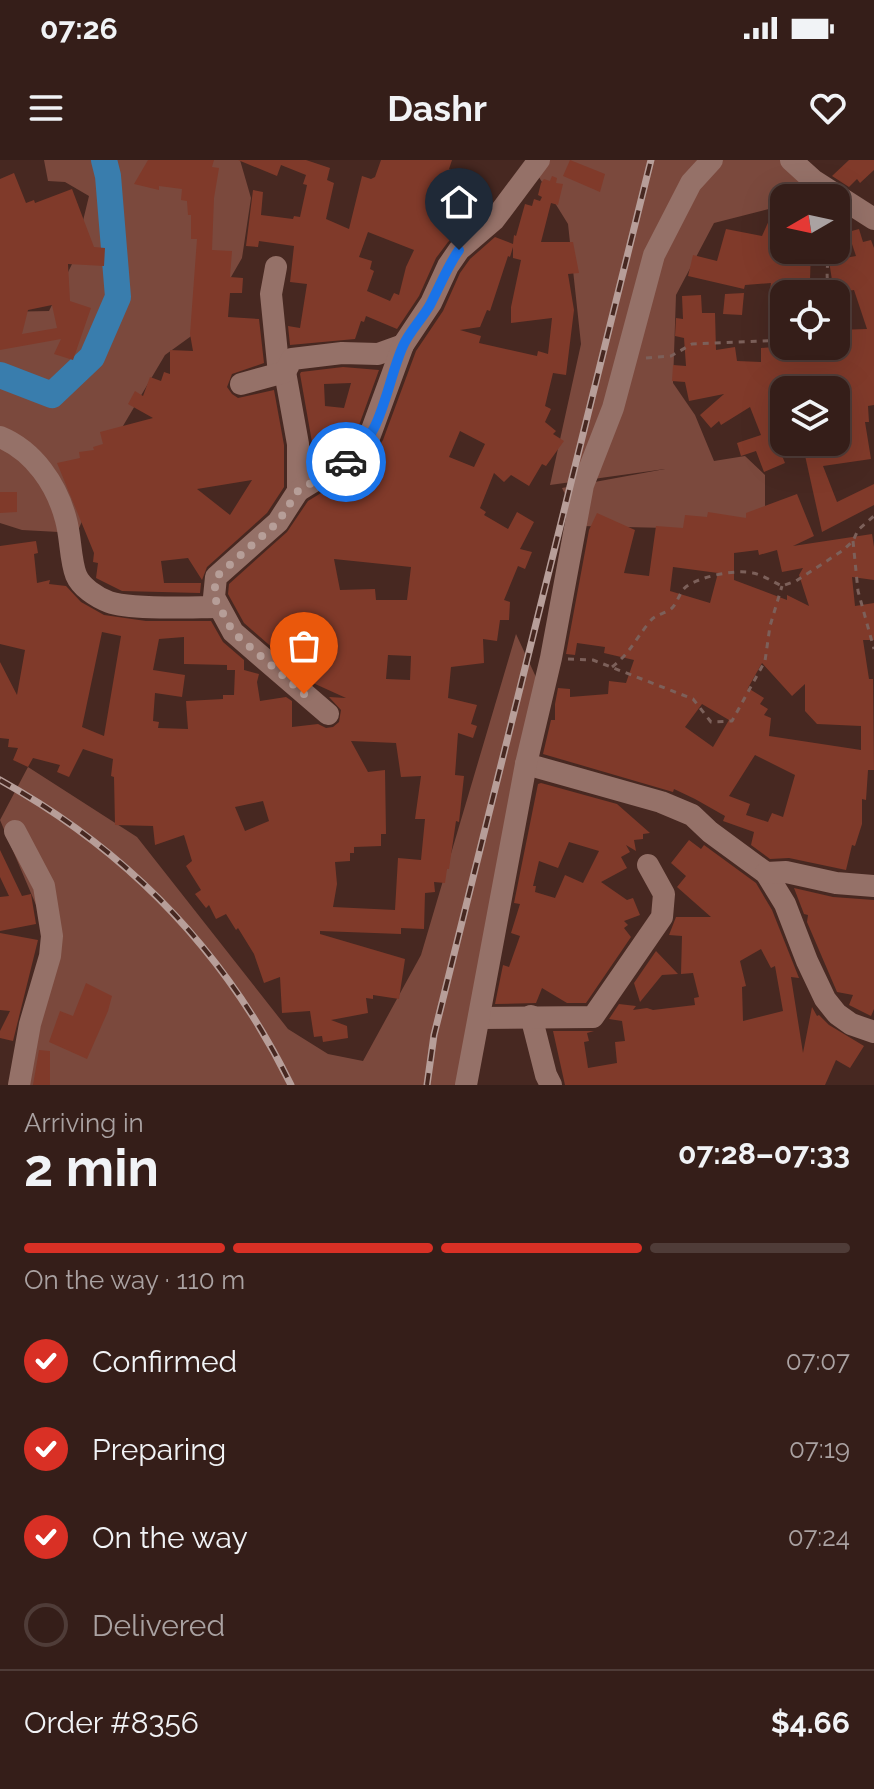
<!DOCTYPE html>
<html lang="en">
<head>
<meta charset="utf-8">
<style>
  :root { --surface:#351e19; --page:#3d2722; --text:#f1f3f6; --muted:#aaa2a2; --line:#4f3c38; --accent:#d93025 }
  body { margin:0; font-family:Raleway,sans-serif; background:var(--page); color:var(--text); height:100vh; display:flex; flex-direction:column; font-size:30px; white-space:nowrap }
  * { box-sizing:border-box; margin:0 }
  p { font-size:26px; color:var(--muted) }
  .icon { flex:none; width:44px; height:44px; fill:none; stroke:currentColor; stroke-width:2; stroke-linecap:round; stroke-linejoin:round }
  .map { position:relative; height:925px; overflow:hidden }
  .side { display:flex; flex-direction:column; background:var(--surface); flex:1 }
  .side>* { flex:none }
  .needle { width:52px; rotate:261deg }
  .buttons { position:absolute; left:770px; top:24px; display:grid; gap:16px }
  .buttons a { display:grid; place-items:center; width:80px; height:80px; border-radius:16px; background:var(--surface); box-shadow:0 8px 32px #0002,0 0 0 2px var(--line); font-size:40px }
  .pin { position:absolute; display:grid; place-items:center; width:68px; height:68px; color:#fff; margin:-82px -34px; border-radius:50% 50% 50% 0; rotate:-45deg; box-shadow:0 0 8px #0007 }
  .pin .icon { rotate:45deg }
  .courier { position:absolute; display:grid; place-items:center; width:80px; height:80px; margin:-40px; border:6px solid #1a73e8; border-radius:50%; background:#fff; color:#222; box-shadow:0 2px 10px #0007 }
  .headline em { font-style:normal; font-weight:700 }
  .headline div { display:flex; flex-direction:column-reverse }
  .headline { display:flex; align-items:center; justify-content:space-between; height:136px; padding:0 24px }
  h1 { font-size:52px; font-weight:700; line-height:60px }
  .bar { display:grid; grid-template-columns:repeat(4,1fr); gap:12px 8px; align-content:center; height:96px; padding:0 24px }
  .bar i { height:10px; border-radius:6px; background:var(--line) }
  .bar .current { background:var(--accent) }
  .bar p { grid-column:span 4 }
  .line { display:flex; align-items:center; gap:20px; padding:0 24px; border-top:2px solid var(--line) }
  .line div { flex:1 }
  ol { padding:0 24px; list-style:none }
  li { display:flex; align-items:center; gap:24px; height:88px }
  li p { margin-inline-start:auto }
  li .icon { padding:8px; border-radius:50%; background:var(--accent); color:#fff; stroke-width:4 }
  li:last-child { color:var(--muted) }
  li i { width:44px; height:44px; border:4px solid var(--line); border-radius:50% }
  .status { display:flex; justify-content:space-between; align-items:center; height:56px; padding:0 40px; background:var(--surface); direction:ltr }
  .status svg { height:22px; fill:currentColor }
  header { display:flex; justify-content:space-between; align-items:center; height:104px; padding:0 24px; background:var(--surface); font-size:36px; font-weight:700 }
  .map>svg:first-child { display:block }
  .green { fill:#7b493d }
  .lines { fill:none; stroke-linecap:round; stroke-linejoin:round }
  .river { stroke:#397dad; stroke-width:26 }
  .building { fill:#803a2a; fill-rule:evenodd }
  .path { stroke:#7c605a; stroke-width:3; stroke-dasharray:6 6; stroke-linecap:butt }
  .minor { stroke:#957168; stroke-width:22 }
  .rail-casing { stroke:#b79e99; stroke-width:7 }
  .rail { stroke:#472821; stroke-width:4; stroke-dasharray:12; stroke-linecap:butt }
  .done { stroke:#b69e98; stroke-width:8; stroke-dasharray:0 14.4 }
  .route { stroke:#1a73e8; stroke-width:10 }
</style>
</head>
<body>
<div class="status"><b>07:26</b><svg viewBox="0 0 49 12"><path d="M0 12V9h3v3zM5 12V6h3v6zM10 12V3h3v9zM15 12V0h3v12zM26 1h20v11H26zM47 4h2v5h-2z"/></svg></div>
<header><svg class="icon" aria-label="menu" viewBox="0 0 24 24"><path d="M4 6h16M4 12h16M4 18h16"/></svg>Dashr<svg class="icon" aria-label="heart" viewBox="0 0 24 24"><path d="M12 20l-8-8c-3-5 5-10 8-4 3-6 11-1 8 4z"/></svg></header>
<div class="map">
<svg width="874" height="925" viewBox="0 0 874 925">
  <rect width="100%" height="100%" fill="#472821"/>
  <!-- green -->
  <g class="green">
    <polygon points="44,0 240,0 251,38 242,98 201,169 165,195 120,271 77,373 22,370 0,363 0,152 49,151 73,102 89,36 65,22 48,21"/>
    <polygon points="538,0 804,0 804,38 784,38 784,45 714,63 676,135 673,223 695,255 714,301 745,296 765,315 765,352 711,369 581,366 562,328 665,309 550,325 581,184 568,64 537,14"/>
    <polygon points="516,474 547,541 464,925 25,925 50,778 0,660 28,607 137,677 288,869 328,894 363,901 421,795"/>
  </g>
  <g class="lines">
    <!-- river -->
    <polyline class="river" points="0,215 52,235 92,197 118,137 108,16 104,0"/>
  </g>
  <!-- building -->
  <g class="building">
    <path d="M148 0H214L212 7 219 8 214 38 212 90 232 91 230 117 243 118 242 133H230L228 157 259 159 264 203 232 214 227 227 232 234 238 238 274 230 284 285V327L267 353 207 407 202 420 188 398 161 401 164 423H201L200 433 122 431 96 418 98 403 93 402 94 393 57 303 80 298 79 292 94 290 93 287 103 284 100 272 153 258 128 244 135 231 143 236 150 217 161 221 164 212 170 214V190L193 191 190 174 197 79H191V55H188L187 41 181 40 182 29 159 26V30L134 24ZM252 320 230 355 197 329Z"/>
    <path d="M238 0H306L330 8 327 20 334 23 326 59 349 69 362 16 371 19 375 17 381 0H452L449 9 476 19 456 59 454 68 460 71 448 82 436 98 419 136 397 169 366 156 364 162 361 161 355 179 290 185 288 166 300 168 307 124 290 122 294 86 259 81 258 87 246 86 253 30 263 32 261 55 293 59 294 56 300 57 307 25 303 24 306 15 281 5 277 16ZM368 72 414 90 406 107 399 135 394 133 390 141 367 131 374 111 370 109 372 101 359 97Z"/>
    <polygon points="570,0 605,14 600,32 563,16"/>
    <polygon points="849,0 874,0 874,10 860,23 857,19 849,27 832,16"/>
    <path d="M14 13 26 43 34 40 35 43 72 29 94 87 105 88 104 106 68 104 70 141 91 148 73 200 54 194 61 179 0 190V19ZM52 145 57 168 22 174 28 150Z"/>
    <path d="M552 16 557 18 556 23 563 24 558 45 551 43 541 82H573L579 113 568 114 574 150 566 215 553 213 545 246 551 249 545 262 556 271 553 274 564 281 546 306 542 304 529 326 511 315 504 322 494 313 480 348 486 352 484 355 508 369 517 352 534 362 520 389 532 392 525 409 518 406 504 440 510 442 509 460H500L497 481 483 479 484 503 451 507 448 538 477 545 471 564 477 566 473 578 458 573 455 615 464 616 459 662 456 661 449 709H447L445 723 434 722 435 732 425 733 424 769 401 768V774L320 771V774L405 799 399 839 373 835V839L366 838 368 853 331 860 347 866 348 878 323 882 322 876 314 877 310 851 282 853 280 817 264 823 254 794 238 768 236 770 226 754 216 759 209 745 206 748 195 734 201 730 186 706 192 701 184 675 155 685 153 666 115 665 114 617 111 616 113 599 83 589 69 617 57 612 60 605 33 598 28 607 13 600 18 588 8 587 9 579 0 578V502L17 535 25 490 0 484V386L36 381 38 393 34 394 37 423 50 420 49 424 66 426 81 442 104 455 146 461H211L223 482 244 500V510L259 514 257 522 260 541 286 537 292 541V567L318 564 326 568 333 567 339 562 341 550 329 537 346 538 313 523 244 463 228 434 229 424 287 372 308 341 349 316 352 323 384 294 377 289 383 280 416 191 443 151 460 113 470 99 495 77 513 84 514 75 516 76 525 44 532 46 534 39 540 41 542 37 538 35 541 23 544 19 550 21ZM513 87V98L521 100 511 147V163L552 158 548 194 538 191 537 196 479 183 481 176 460 170 480 167 487 150 490 151 508 96 510 97ZM460 271 485 284 474 307 449 297ZM334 399 411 407 407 440H376L375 429 340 430ZM102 472 121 476 104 576 82 567ZM184 477V504L227 505V510H235L234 535H223V539L186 541 188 569 158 568 159 562 153 561 155 533 182 537 185 515 153 510 159 479ZM388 495 411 496 410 520 386 519ZM351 581 396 583 401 617 421 616 415 659H425L421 700 398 698 395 750 333 747 337 724 335 702 350 701V693H354V687L381 686V674H386L385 610 368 612ZM263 641 269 661 245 671 235 647Z"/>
    <polygon points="775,47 784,51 784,90 811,90 810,120 784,119 784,186 836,186 836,170 867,169 854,130 834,133 829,101 856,96 848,72 859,69 863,82 871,80 874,88 874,245 868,246 869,262 865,262 871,299 823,306 837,342 874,324 874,345 822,372 802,282 836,282 836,225 784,230 784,278 776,281 785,303 764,312 756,291 741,296 737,283 761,275 750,247 721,265 719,261 711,268 700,255 724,234 689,241 685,222 672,221 673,205 686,206 684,178 675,176 676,158 683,159 682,136 701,135 702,153 715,153 716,190 735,187 737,201 761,202 761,188 773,187 768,144 771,123 745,125 744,129 688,116 693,95 717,101 726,69 762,76"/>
    <polygon points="744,133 742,155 723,154 725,134"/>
    <path d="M343 207 379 210 358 268 350 278 335 271 337 290 312 306V282L300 214 301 212ZM351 223 344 248 325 246 324 224Z"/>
    <polygon points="0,332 17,332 17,352 0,353"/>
    <path d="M797 334 814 376 793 386 872 374 874 387V420L852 417 855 446 874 443V480H863L869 519H873L874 610H868L866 640 862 639V664L855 686 852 685 846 710 789 698 770 699 751 685 754 672 723 661 725 656 695 639 674 629 673 632 543 594 551 560H555V544L558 528 570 529V537L608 534 609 521 626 523 634 500 604 493 605 487 577 483 575 495 566 494 589 370 597 353 635 370 624 413 649 416 656 366 683 368 685 355 707 357 708 352 746 358V353ZM758 390 759 395 777 390 782 412 803 408 799 415 809 446 787 435V440L734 420V393ZM673 407 718 413 710 443 670 431ZM762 503 792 536 805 524V551L817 564 861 566V590L769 576 771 558 764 555 768 549 760 544 764 538 748 528ZM702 544 729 560 713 587 685 567ZM755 595 795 615 783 657 772 653 768 662 746 655 750 644 729 636Z"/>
    <path d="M541 623 617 644 650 673 643 674V679L634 680 636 691 626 685 630 692 621 697 627 708 601 722 627 740 633 738 640 755 624 761 628 765 624 768 631 777 586 843H567L542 828 536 843 495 844 503 805 509 807 520 776 511 773 520 744 514 743 538 624ZM569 682 599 691 583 723 565 715 555 738 535 732 536 726H533L539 701 558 708Z"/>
    <path d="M689 680 701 689 704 685 756 723 772 750 799 818 791 817 803 893 812 847 817 856 819 855 829 865 864 886 850 908 836 900 825 925H565L553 871H594L587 873 589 881 584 882 588 908 617 903 615 882 625 881 622 861 609 859 619 844 636 846 633 850 647 848 653 850 695 845 694 838 699 837 693 813 681 814 682 776 669 775 676 757H711L677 727 686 716 671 703ZM761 789 771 808 775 806 783 851 743 861 742 827 746 826 740 801Z"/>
    <polygon points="0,690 22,736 31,734 36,764 0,771 0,737 9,736 0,717"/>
    <polygon points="794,728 833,737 874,740 874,849 871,856 849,845 853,835 837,832 807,762 808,755 804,754"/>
    <polygon points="0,773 38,780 13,881 0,878 0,871 10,851 0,850"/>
    <polygon points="656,791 678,814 662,815 640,842 634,823"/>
    <polygon points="86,823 112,836 108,851 87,899 49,882 60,851 73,856"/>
    <polygon points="39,890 50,891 50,925 33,925"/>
  </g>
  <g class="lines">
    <!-- path -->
    <g class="path">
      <path d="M830 90C827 104 825 121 831 134"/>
      <polyline points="836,145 838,152 836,162"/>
      <polyline points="646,198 671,196 692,184 784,180"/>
      <polyline points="853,381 858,431 874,489"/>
      <polyline points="568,499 593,500 693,539 711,562 732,561 765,501 770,466 782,426"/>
      <path d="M612 507C630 493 635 480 648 464 654 455 660 455 668 451 678 446 678 432 687 426 702 416 736 409 753 413 763 415 773 422 782 426L796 421 842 391 853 381 858 370 874 356"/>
    </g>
    <!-- minor -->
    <g class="minor">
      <polyline points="791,0 813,20 874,59"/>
      <polyline points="276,107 271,134 279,214"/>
      <polyline points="285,212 298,284 298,331 278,362 216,417 214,437 233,472 328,554"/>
      <polyline points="241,224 285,212 292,199 342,193 378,194 403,185"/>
      <path d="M0 277C34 291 57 325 66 360 71 378 70 399 76 415 81 427 96 437 109 442 131 450 193 447 219 447"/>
      <polyline points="298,331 353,297 370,275 403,185 431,143 448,106 459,90 494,60 539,0"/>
      <polyline points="526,604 661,642 692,655 710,672 766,713 785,744 807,801 825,839 837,854 851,864 874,872"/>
      <polyline points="15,671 44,726 52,776 50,796 30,864 19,925"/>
      <polyline points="766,713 786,712 836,723 874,726"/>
      <polyline points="531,856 546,915 551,925"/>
      <polyline points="479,858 593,857 662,757 664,734 648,705"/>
      <polyline points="466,925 526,604 551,498 583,325 613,248 654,95 691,23 712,0"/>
    </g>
    <defs>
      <g id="rail">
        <path d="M0 620C130 692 226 792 291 925"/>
        <polyline points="427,925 434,875 651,0"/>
      </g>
    </defs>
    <!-- rail casing -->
    <use href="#rail" class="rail-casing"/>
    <!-- rail -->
    <use href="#rail" class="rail"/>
  </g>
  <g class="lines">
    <!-- done -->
    <polyline class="done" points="304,534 233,472 214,437 216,417 278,362 298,331 346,302"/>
    <!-- route -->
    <path class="route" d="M346 302C383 277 386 224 403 186 409 172 422 159 430 145 440 126 447 107 459 90"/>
  </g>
</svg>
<div class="buttons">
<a><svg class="needle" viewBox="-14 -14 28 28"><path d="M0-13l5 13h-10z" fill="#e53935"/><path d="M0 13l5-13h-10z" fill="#aaa2a2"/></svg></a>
<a><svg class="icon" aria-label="locate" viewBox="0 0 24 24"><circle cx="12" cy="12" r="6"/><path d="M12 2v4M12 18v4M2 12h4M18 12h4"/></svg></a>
<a><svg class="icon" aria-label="layers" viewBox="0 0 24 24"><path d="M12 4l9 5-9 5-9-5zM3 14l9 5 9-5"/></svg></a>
</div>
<div class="pin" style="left:304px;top:534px;background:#ea580c"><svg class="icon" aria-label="bag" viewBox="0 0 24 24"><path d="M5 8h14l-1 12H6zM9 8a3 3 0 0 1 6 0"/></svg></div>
<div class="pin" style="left:459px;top:90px;background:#1f2937"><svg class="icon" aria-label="home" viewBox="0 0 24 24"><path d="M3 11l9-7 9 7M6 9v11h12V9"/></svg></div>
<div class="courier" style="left:346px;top:302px"><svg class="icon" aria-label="car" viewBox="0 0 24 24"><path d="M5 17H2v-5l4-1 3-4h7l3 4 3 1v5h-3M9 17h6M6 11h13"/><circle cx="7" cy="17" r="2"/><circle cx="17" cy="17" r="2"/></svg></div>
</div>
<section class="side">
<div class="headline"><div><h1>2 min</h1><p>Arriving in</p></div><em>07:28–07:33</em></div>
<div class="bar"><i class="current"></i><i class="current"></i><i class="current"></i><i></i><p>On the way · 110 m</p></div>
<ol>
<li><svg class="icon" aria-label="check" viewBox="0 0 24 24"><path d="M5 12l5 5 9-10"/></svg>Confirmed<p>07:07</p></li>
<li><svg class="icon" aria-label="check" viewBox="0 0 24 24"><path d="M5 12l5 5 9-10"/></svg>Preparing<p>07:19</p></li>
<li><svg class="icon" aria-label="check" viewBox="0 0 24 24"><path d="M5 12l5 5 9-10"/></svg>On the way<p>07:24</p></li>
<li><i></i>Delivered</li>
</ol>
<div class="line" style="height:104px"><div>Order #8356</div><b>$4.66</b></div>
</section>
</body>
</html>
